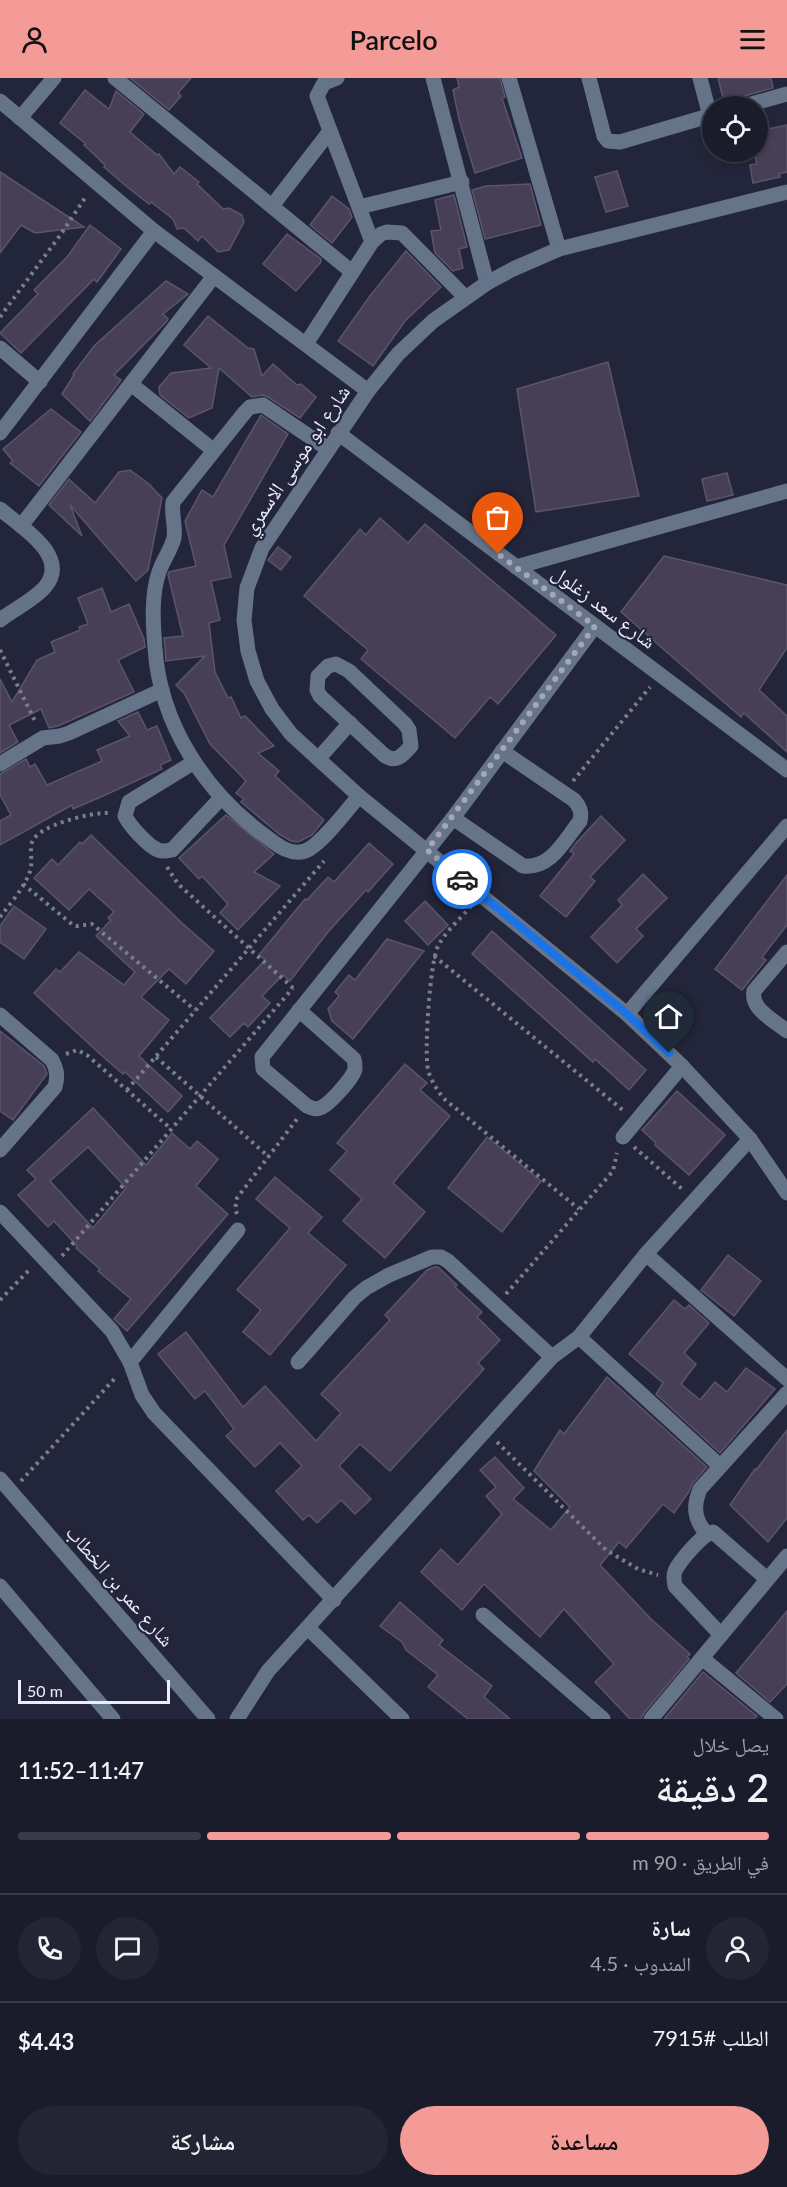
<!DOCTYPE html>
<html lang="ar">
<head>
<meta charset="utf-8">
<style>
  :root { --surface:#1a1c2c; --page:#232534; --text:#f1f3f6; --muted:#9fa1a9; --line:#383a48; --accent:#f59b97 }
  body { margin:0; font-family:Lato,"Noto Naskh Arabic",sans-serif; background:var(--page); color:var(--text); direction:rtl; height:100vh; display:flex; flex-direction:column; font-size:22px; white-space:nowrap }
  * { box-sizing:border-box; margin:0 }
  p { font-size:20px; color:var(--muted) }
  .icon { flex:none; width:33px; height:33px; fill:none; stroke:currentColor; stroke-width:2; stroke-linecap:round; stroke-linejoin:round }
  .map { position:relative; height:1641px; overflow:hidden; direction:ltr }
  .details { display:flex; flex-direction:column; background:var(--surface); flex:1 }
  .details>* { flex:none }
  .tools { position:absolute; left:702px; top:18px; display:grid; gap:12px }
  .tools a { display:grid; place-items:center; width:66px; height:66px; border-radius:50%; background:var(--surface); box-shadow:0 3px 9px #0003,0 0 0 2px var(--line); font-size:30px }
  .scale { position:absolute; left:18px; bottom:15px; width:152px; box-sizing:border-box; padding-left:6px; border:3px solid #ebedfc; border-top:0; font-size:16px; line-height:21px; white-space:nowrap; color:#ebedfc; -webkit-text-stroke:4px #23253a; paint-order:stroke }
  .pin { position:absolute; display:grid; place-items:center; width:51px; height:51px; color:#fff; margin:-62px -26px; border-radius:50% 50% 50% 0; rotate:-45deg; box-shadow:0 0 6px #0007 }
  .pin .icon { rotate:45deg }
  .courier { position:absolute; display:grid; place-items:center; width:60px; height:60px; margin:-30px; border:4px solid #1a73e8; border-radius:50%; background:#fff; color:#222; box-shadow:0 2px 8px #0007 }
  .summary em { font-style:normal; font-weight:600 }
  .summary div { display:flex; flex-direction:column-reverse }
  .summary { display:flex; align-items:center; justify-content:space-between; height:102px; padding:0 18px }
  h1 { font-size:39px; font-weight:600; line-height:45px }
  .bar { display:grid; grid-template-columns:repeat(4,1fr); gap:9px 6px; align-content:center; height:72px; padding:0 18px }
  .bar i { height:8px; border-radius:4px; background:var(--line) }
  .bar .on { background:var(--accent) }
  .bar p { grid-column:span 4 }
  .line { display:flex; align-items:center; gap:15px; padding:0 18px; border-top:2px solid var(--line) }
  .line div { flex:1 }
  .round { display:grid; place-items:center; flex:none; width:63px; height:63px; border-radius:32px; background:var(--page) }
  .primary-button { display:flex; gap:12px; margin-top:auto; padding:12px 18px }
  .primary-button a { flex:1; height:69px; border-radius:36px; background:var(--accent); color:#111; font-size:24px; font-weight:600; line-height:69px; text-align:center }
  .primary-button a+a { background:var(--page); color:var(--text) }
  header { display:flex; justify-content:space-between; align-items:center; height:78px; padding:0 18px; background:var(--accent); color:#111; font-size:27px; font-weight:600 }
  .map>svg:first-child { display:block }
  .building { fill:#473f56; stroke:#5c546c; stroke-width:1.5; fill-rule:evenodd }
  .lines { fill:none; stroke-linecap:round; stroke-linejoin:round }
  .path { stroke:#7b7d90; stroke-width:4; stroke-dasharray:3 4.5; stroke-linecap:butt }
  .minor { stroke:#667489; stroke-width:15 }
  .done { stroke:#a5a7b8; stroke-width:6; stroke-dasharray:0 10.8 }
  .route { stroke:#1a73e8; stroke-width:8 }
  .labels { text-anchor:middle; stroke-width:4.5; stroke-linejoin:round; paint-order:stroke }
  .street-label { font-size:20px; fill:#ebedfc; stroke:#23253a }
</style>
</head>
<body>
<header><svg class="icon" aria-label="menu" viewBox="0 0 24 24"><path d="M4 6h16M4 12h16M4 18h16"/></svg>Parcelo<svg class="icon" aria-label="person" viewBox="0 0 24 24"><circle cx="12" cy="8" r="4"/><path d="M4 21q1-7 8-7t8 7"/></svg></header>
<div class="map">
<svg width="787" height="1641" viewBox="0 0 787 1641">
  <rect width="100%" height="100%" fill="#23253a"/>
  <!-- building -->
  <g class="building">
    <polygon points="130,0 191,0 178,15 181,18 169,32"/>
    <polygon points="457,0 500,0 505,19 502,20 522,80 475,95 459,41 453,12 459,9"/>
    <polygon points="718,0 771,0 773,10 741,19 737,22 734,27 725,28"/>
    <polygon points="85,12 109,31 116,13 144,36 130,54 157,77 159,76 174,96 180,89 199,104 197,106 223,131 229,130 242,137 244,144 229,172 218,174 202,158 198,163 184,150 177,151 173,141 151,124 149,126 126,108 104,89 105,87 84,67 86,66 60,45"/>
    <polygon points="787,47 787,94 779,96 780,99 753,105 750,87 757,86 754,74 758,74 758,53"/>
    <polygon points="617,93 628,128 606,134 595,99"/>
    <polygon points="0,94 84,149 35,155 21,147 0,175"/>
    <polygon points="530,106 541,147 485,161 472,112 486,108"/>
    <polygon points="454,117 467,169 459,171 463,190 453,193 435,175 431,153 441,152 435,122"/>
    <polygon points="332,118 349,131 352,139 332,165 310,147"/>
    <polygon points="90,147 121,171 97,204 94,201 21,275 0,255 38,216 34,212 67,179"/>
    <polygon points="287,156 321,181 321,184 296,213 263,186"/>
    <polygon points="406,173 441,209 405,243 373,288 338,263 370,218"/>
    <polygon points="166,203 188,216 163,236 168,241 167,243 114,297 121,302 90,343 62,316 74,297 73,296 94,268"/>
    <polygon points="208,238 248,270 254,271 262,298 273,286 297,307 301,306 316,319 300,340 268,319 262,317 252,319 219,290 212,330 189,340 160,317 159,309 171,295 211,290 184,267"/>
    <polygon points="608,284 639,418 536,434 517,311"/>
    <polygon points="51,331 81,354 39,408 10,385 13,383 3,371"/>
    <polygon points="261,337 288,356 224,467 231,499 211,503 220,542 209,545 215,594 228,620 231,619 241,640 245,638 274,668 258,675 279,693 275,698 324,742 312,757 298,764 291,763 279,756 241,724 244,721 236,715 246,703 210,666 184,615 176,607 205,578 166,583 165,569 164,560 183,558 168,497 169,494 196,488 185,443 202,412 213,419"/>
    <polygon points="130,392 149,406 162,420 148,492 136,503 70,427 82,458 49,427 69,401 95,425 119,394"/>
    <polygon points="727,395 733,417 707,423 702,401"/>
    <polygon points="380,440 408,465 425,446 556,557 498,626 490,619 455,660 361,581 368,572 304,518 360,451 366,457"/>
    <polygon points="278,469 291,479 281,492 268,482"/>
    <polygon points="664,478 787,507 787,570 759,612 787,638 787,674 744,635 741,639 621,534"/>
    <polygon points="102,510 111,534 129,526 144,561 145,569 118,582 134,614 58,648 49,650 41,631 9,647 18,664 0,675 0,601 12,624 37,582 55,574 51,564 80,552 79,549 88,546 78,520"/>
    <polygon points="138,634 147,652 157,648 171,682 160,687 162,691 103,718 73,731 72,727 0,767 0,743 11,737 0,717 0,696 26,681 30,689 35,686 47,707 102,683 97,672 130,658 118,643"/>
    <polygon points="226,737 274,776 254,794 280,808 238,852 220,835 228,826 202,798 199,801 179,780"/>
    <polygon points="601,738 625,762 590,799 595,803 566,839 540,818 574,776 570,773 576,765"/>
    <polygon points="91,757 183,846 214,873 186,906 169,891 141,919 169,942 139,978 182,1018 168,1034 125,994 123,996 100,976 34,915 56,891 60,894 79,874 124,907 135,894 96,858 111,842 108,840 114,834 89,811 69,832 34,800 52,781 58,787 80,764 82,766"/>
    <polygon points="369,765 393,786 368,814 366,812 328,854 290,903 283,897 262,918 270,925 248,949 244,945 230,959 210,940 265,882 259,877 305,821 307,822 328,799 334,804"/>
    <polygon points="643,796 667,820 636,851 643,858 617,885 591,859 622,827 618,822"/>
    <polygon points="787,797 787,847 762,879 766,882 742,912 715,891"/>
    <polygon points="425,823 448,847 428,867 405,843"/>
    <polygon points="14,828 46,851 24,881 0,864 0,848"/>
    <polygon points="492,853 646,992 629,1012 595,981 593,984 472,876"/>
    <polygon points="387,861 424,873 353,961 332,943 328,931 339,918 335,914 349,897 355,902"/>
    <polygon points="0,953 44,988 47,996 13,1042 0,1033"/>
    <polygon points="405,986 427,1005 420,1012 450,1038 393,1105 425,1134 385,1180 343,1143 362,1121 330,1092 347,1073 337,1065"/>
    <polygon points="677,1013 725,1057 689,1097 655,1067 656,1065 642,1052"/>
    <path d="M93 1030 146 1087 172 1055 190 1071 197 1063 218 1081 196 1108 228 1136 127 1253 114 1241 131 1221 98 1193 100 1191 76 1170 77 1168 54 1143 48 1149 18 1117 36 1101 27 1092ZM88 1069 126 1110 93 1150 50 1103Z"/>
    <polygon points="487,1059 541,1103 502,1154 448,1110"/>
    <polygon points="275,1099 322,1139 308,1155 346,1187 270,1277 243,1254 261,1232 237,1212 290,1150 256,1121"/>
    <polygon points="728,1177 761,1203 734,1238 701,1212"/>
    <polygon points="434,1189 438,1189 457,1207 455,1209 482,1234 477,1239 500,1262 478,1285 484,1291 390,1393 360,1366 339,1388 371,1421 355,1436 341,1422 317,1445 309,1437 303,1442 276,1413 302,1388 280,1365 255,1389 226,1358 234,1351 205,1313 195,1321 158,1276 186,1254 243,1329 265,1308 316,1363 341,1335 321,1316 390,1242 385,1237 427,1192"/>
    <polygon points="674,1222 685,1231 689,1227 709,1245 684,1275 696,1286 681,1306 700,1322 715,1304 727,1314 746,1290 775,1311 720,1375 656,1316 663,1305 629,1276"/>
    <polygon points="607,1299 707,1389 693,1405 688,1415 674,1435 663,1426 626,1470 619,1464 600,1487 651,1541 690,1576 687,1579 689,1581 644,1635 641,1641 630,1641 595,1604 614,1586 564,1531 540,1559 484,1506 462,1532 421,1494 441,1471 458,1487 502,1436 486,1418 496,1409 480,1392 495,1379 524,1410 513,1421 551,1452 570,1429 534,1393 560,1352 564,1356"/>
    <polygon points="787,1352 787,1440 768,1464 730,1427 755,1391 756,1392"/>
    <polygon points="400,1524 443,1562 439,1567 492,1608 484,1619 510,1641 468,1641 428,1609 438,1597 406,1572 402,1564 380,1548"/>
    <polygon points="787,1533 787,1606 770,1624 736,1595"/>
    <polygon points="703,1594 757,1638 754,1641 664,1641"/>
  </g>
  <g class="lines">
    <!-- path -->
    <g class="path">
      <polyline points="0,239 61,156 87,117"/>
      <polyline points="0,572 36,645"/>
      <polyline points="573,703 650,609"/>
      <polyline points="167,789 178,806 293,910"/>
      <polyline points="23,806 73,847 77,848 92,846 195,932"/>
      <path d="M471 828C460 841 446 853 438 868 430 884 424 973 428 992 431 1003 437 1011 443 1020L579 1131"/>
      <path d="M0 839C10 826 23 811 29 796 34 785 29 774 32 764 38 747 92 734 109 735"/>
      <polyline points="434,878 624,1033"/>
      <polyline points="66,976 77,972 87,977 170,1050"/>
      <polyline points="156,979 269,1079"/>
      <polyline points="127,1012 324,783"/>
      <polyline points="634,1069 682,1111"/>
      <polyline points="237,1136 235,1131 237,1120 297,1041"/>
      <polyline points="62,1178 293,910"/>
      <polyline points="506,1216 613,1093 617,1075"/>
      <polyline points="0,1222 31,1190"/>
      <polyline points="497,1364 606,1472 638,1491 658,1497"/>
      <polyline points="21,1403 117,1298"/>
    </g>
    <!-- minor -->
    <g class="minor">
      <polyline points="115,0 352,194"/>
      <polyline points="337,0 324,5 317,18 372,164"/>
      <polyline points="433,0 487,205"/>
      <polyline points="509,0 559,171"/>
      <polyline points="589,0 604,58 608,63 620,64 712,37"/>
      <polyline points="700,0 710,38"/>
      <polyline points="0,23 154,153 368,313"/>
      <polyline points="744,28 787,16"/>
      <polyline points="20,40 54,0"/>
      <polyline points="787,114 559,171 513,191 487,205 433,243 398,276 368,313 262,470 247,510 244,542 248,573 257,603 272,631 291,656 359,718 627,936 682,988 750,1061 787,1115"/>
      <polyline points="272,128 330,53"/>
      <polyline points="359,129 462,104"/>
      <polyline points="306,266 372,164 381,156 387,154 402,155 465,219"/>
      <polyline points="0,270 40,304"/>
      <polyline points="131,306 213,372"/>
      <polyline points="0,355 154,153"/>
      <polyline points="338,355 787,692"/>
      <path d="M328 371 263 327 250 329 245 334 173 424C171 437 176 448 174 460 171 472 163 482 159 494 151 517 153 546 155 570 160 646 205 714 264 757 276 766 289 778 305 773 320 768 348 731 359 718"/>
      <path d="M0 431C21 449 71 478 45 509 35 521 13 532 0 542"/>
      <polyline points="21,448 214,198"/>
      <polyline points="516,489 787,413"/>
      <path d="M336 586 349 593 405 646 409 652 411 668C403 677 396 686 384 677L320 618 317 612 318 598 328 588Z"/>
      <polyline points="319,680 350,645"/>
      <path d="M194 684 129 724 125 738C129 747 148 768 158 772 163 774 167 773 172 772L221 720"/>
      <polyline points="0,686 43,660 60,658 69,655 162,612"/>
      <path d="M453 740 523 788C551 791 564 763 580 743 582 734 580 729 574 722L502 673"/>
      <path d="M787 874 754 913C750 931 775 943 787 953"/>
      <path d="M299 932 354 981C355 984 355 988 355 991 353 1000 329 1027 320 1030 315 1032 312 1030 307 1028L263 991 262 979 453 740 595 548"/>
      <polyline points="627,936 787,748"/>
      <path d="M0 937 52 982C57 992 58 998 55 1009L0 1072"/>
      <polyline points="623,1059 682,988"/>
      <polyline points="0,1134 112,1253 130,1284 142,1317 154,1335 334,1522"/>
      <polyline points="646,1176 787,1301"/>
      <polyline points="579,1259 720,1388"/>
      <polyline points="130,1284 238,1152"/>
      <polyline points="298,1284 355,1219 366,1210 389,1197 432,1179 441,1179 448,1183 552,1279"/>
      <polyline points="0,1401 208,1641"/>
      <path d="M706 1455C694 1441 693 1428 700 1411L787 1315"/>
      <polyline points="0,1508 113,1641"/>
      <polyline points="483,1537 603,1641"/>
      <polyline points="308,1550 402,1641"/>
      <path d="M721 1557 675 1508C674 1502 673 1498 675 1493 679 1484 704 1454 713 1454L767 1501"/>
      <polyline points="702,1580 776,1641"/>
      <polyline points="237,1641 268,1593 552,1279 579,1259 646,1176 750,1061"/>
      <polyline points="651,1641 787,1478"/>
    </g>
  </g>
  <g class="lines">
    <!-- done -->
    <polyline class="done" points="462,801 427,772 595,548 498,476"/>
    <!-- route -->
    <polyline class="route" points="462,801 627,936 669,975"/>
  </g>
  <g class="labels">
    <!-- street labels -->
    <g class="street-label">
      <text transform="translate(296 382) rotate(-56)" y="7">شارع ابو موسى الاسمري</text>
      <text transform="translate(604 529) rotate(37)" y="7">شارع سعد زغلول</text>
      <text transform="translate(120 1508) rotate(49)" y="7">شارع عمر بن الخطاب</text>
    </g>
  </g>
</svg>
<div class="tools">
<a><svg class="icon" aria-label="locate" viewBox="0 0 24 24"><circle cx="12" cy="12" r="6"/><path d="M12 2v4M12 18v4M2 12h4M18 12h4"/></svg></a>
</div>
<div class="scale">50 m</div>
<div class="pin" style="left:498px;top:476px;background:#ea580c"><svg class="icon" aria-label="bag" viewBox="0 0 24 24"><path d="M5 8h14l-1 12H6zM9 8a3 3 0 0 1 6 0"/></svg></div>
<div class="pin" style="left:669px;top:975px;background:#1f2937"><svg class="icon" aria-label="home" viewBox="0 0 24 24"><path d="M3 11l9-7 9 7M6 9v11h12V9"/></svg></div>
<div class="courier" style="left:462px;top:801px"><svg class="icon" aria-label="car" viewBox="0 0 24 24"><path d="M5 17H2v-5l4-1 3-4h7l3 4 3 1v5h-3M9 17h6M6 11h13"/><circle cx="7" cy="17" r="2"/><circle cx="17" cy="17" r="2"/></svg></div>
</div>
<section class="details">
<div class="summary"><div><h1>2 دقيقة</h1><p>يصل خلال</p></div><em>11:47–11:52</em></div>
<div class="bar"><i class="on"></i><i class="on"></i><i class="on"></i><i></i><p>في الطريق · 90 m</p></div>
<div class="line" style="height:108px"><a class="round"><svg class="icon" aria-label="person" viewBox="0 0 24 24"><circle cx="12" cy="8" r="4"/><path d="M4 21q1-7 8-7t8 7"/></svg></a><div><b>سارة</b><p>المندوب · 4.5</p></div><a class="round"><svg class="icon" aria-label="chat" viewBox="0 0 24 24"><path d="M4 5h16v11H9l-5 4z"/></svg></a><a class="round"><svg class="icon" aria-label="phone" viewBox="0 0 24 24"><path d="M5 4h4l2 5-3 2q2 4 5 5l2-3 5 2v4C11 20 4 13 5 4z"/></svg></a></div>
<div class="line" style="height:78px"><div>الطلب #7915</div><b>$4.43</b></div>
<div class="primary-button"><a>مساعدة</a><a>مشاركة</a></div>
</section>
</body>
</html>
